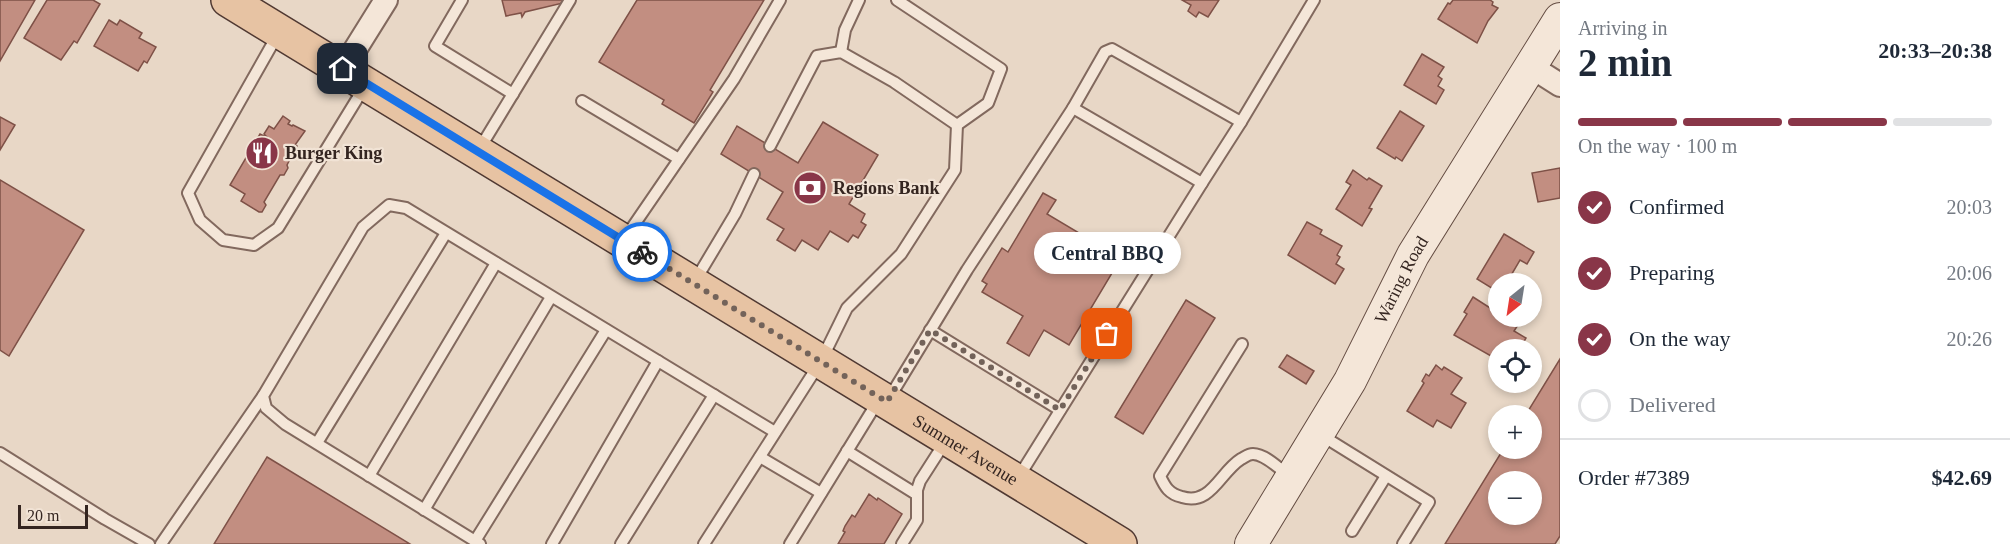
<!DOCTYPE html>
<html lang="en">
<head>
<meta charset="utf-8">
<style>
  :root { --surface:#fff; --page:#f2f2f3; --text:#1f2937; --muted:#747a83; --line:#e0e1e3; --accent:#893648 }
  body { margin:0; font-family:Georgia,serif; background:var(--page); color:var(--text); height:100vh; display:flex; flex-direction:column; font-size:22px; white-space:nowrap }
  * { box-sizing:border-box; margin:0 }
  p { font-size:20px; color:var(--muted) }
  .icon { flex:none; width:33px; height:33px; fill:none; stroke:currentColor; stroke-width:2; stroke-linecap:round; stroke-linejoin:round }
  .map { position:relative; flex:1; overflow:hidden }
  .sheet { display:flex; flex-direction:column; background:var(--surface); width:450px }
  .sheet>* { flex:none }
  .needle { width:39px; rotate:210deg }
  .fabs { position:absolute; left:1488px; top:273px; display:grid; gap:12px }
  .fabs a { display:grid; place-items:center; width:54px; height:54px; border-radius:50%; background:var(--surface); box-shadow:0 3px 9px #0003; font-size:30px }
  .scale { position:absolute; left:18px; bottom:15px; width:70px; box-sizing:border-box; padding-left:6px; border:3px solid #342520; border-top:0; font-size:16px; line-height:21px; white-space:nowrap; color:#342520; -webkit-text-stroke:4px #f1e3d5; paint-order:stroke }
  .pin { position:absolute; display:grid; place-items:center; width:51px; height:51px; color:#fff; margin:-26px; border-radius:12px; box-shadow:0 3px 9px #0006 }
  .courier { position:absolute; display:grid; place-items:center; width:60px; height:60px; margin:-30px; border:4px solid #1a73e8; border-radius:50%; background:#fff; color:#222; box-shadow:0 2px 8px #0007 }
  .bubble { position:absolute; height:42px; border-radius:21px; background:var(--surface); box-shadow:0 3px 9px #0003; font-size:20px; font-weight:700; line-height:42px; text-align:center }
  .summary em { font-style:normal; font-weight:700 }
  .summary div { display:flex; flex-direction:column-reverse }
  .summary { display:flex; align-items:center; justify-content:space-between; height:102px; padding:0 18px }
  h1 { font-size:39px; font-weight:700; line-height:45px }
  .bar { display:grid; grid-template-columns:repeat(4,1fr); gap:9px 6px; align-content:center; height:72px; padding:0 18px }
  .bar i { height:8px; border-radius:4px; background:var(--line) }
  .bar .current { background:var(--accent) }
  .bar p { grid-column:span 4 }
  .line { display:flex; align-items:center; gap:15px; padding:0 18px; border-top:2px solid var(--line) }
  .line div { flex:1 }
  ol { padding:0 18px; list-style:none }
  li { display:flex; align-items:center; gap:18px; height:66px }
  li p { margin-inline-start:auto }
  li .icon { padding:6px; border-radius:50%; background:var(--accent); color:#fff; stroke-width:4 }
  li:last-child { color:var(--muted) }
  li i { width:33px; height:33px; border:3px solid var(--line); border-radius:50% }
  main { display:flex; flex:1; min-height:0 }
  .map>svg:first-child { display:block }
  .building { fill:#c28e81; stroke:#7e5147; stroke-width:1.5; fill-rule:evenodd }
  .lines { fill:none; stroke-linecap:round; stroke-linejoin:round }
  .lane-casing { stroke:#82695e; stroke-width:14 }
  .street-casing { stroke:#82695e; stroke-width:26 }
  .secondary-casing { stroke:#634b41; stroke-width:34 }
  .primary-casing { stroke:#503932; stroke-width:36 }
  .lane { stroke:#f4e6d8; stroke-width:10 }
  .street { stroke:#f4e6d8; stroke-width:22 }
  .secondary { stroke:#f4e6d8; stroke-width:32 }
  .primary { stroke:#e7c3a3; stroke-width:33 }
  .done { stroke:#73635a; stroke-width:6; stroke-dasharray:0 10.8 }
  .route { stroke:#1a73e8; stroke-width:8 }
  .labels { text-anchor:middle; stroke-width:4.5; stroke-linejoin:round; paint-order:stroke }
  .poi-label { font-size:18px; font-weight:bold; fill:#342520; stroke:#f1e3d5; text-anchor:start }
  .street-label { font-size:18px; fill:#342520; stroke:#f1e3d5 }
</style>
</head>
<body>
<main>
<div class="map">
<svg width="1560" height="544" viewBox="0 0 1560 544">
  <rect width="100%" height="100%" fill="#e8d7c6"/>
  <!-- building -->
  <g class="building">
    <polygon points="0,0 35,0 0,61"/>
    <polygon points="47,0 93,0 100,4 77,43 74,41 61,60 24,38"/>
    <polygon points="502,0 563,0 563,3 525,12 522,17 521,13 506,16"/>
    <polygon points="637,0 764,0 710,90 713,92 694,123 662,104 664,100 599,62"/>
    <polygon points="1182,0 1219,0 1208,17 1199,12 1196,17 1188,11 1191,5"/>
    <polygon points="1453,0 1490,0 1493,2 1492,5 1498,8 1488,21 1477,43 1438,19 1448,3 1450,4"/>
    <polygon points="109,20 117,25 120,20 142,33 139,38 156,47 147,63 144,61 138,71 94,46"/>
    <polygon points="1422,54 1444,67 1438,76 1442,79 1438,86 1444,90 1436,104 1404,85"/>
    <polygon points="1400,111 1424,126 1402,161 1396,157 1395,159 1377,148"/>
    <polygon points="283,116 290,121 288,124 292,126 293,125 305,131 295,145 297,146 287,165 288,168 284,175 280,175 264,202 266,205 262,212 259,212 241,201 245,194 230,185 260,134 268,138 264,134 269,126 274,129"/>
    <polygon points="0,117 15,125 0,150"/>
    <polygon points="823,122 878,155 849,204 865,214 861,222 866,225 858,238 853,235 848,242 830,231 818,250 802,240 795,251 777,240 784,229 767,219 783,192 721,154 737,126 798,163"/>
    <polygon points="1560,168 1560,198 1538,202 1532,173"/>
    <polygon points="1353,170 1367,180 1369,178 1382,186 1369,208 1372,209 1362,226 1336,209 1351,185 1346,182"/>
    <polygon points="0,180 84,230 9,356 0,350"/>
    <polygon points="1043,193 1056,200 1047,214 1121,258 1069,345 1044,330 1029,356 1007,343 1023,316 982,292 987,284 982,281 1002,248 1008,252"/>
    <polygon points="1307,222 1322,230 1320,234 1342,246 1337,255 1340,257 1336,264 1344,269 1335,284 1288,255"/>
    <polygon points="1504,234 1534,252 1527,264 1520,260 1506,284 1498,284 1498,292 1477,279"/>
    <polygon points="1473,297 1498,313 1498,316 1504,316 1518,325 1514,331 1526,338 1519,350 1510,345 1507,350 1498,350 1498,360 1454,335 1467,314 1464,312"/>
    <polygon points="1186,300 1215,318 1143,434 1115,417"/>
    <polygon points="1287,355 1314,371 1306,384 1279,367"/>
    <path d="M1560 359V536L1555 544H1445L1504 448H1532V416H1525ZM1498 482H1532V514H1498Z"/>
    <polygon points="1436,365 1442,370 1444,367 1462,378 1451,394 1466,403 1451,428 1437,420 1433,427 1407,411 1424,383 1422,381 1426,374 1429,376"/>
    <polygon points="267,457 410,544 214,544"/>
    <polygon points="869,494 877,500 878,498 902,514 884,544 838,544 845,532 843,531 845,526 852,515 855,517"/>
  </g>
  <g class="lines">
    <defs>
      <g id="lane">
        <polyline points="462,0 435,46 513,94"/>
        <polyline points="897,0 1001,69 988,103 957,125"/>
        <polyline points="278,34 188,193 200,220 223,240 254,245 278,228 365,86"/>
        <polyline points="841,52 845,30 859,0"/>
        <polyline points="582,101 679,159"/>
        <polyline points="1073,108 1105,52 1112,49 1241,122 1202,183"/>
        <polyline points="1241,122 1314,0"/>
        <polyline points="770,146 817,56 841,52 894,82 957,125"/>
        <polyline points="480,148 570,0"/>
        <polyline points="625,238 734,79 780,0"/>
        <polyline points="695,281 735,214 754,174"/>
        <polyline points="930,330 1060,410"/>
        <path d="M1242 344 1160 476C1165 487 1169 494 1182 497 1211 506 1220 472 1241 459 1245 457 1248 454 1253 454 1265 454 1280 469 1289 476"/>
        <polyline points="888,400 967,270 1073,108 1202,183 1018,478"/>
        <polyline points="1321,435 1429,502 1403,544"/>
        <polyline points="317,443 446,233"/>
        <polyline points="847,451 916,494"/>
        <polyline points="0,453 105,519 149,544"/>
        <polyline points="760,457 821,493"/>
        <polyline points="369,476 496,263"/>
        <polyline points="424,510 551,297"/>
        <polyline points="1352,531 1386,476"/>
        <polyline points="475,541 606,330"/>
        <polyline points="161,544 263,396"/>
        <polyline points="480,544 285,424 266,408 263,396 363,227 389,205 406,208 775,432"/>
        <polyline points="552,544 658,361"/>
        <polyline points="621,544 714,395"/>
        <polyline points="704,544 821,361 847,308 901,254 955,170 957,125"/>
        <polyline points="790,544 878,401"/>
        <polyline points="902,544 917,520 917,490 920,481 945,442"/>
      </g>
      <g id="street">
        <polyline points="1530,66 1560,85"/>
        <polyline points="343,69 386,0"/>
      </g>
      <g id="secondary">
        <path id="s1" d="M1251 544 1350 381 1413 255 1560 19"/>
      </g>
      <g id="primary">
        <path id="s2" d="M228 0 1120 544"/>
      </g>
    </defs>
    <!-- lane casing -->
    <use href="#lane" class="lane-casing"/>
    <!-- street casing -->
    <use href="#street" class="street-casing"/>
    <!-- secondary casing -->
    <use href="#secondary" class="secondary-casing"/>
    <!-- primary casing -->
    <use href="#primary" class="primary-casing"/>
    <!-- lane -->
    <use href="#lane" class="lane"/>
    <!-- street -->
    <use href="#street" class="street"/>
    <!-- secondary -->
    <use href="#secondary" class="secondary"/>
    <!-- primary -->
    <use href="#primary" class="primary"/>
  </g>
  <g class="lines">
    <!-- done -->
    <polyline class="done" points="642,252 887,402 930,330 1060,410 1107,334"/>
    <!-- route -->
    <polyline class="route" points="343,69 642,252"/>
  </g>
  <!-- icons -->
  <defs>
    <symbol id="restaurant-disc" viewBox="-11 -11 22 22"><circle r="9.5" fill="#893648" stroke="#f1e3d5"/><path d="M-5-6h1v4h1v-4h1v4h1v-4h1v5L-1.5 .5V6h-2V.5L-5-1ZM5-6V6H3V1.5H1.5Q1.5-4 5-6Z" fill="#fff"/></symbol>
    <symbol id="bank-disc" viewBox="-11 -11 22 22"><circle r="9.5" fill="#893648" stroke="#f1e3d5"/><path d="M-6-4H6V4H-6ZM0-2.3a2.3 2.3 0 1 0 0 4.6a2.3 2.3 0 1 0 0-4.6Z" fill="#fff"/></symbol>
  </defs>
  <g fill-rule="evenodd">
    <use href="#restaurant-disc" x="243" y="134" width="38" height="38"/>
    <use href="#bank-disc" x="791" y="169" width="38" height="38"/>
  </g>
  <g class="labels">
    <!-- poi labels -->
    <g class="poi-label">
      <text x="285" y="159">Burger King</text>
      <text x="833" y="194">Regions Bank</text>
    </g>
    <!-- street labels -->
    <g class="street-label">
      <text dy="6" stroke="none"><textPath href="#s1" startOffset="304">Waring Road</textPath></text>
      <text dy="6" stroke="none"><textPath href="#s2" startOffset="864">Summer Avenue</textPath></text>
    </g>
  </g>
</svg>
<div class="fabs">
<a><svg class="needle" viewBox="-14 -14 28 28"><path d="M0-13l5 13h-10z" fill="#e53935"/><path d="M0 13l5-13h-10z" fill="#747a83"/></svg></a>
<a><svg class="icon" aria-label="locate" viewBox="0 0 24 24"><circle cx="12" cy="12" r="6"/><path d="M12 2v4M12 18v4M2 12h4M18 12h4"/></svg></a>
<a>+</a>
<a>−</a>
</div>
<div class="scale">20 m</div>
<div class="pin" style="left:1107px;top:334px;background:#ea580c"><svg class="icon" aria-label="bag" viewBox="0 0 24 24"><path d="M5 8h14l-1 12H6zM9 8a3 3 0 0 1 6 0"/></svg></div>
<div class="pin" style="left:343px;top:69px;background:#1f2937"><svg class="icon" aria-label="home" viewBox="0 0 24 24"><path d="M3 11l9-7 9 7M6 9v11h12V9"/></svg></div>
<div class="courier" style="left:642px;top:252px"><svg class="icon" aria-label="bike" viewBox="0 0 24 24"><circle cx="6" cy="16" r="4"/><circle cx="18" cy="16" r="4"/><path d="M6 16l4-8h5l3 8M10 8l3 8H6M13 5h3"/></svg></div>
<div class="bubble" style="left:1034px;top:232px;width:147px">Central BBQ</div>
</div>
<section class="sheet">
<div class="summary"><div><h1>2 min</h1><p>Arriving in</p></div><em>20:33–20:38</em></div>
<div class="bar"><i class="current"></i><i class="current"></i><i class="current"></i><i></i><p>On the way · 100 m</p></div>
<ol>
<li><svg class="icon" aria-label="check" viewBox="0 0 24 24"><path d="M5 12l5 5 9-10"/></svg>Confirmed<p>20:03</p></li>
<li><svg class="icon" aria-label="check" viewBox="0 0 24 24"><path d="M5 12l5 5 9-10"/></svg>Preparing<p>20:06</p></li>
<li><svg class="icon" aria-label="check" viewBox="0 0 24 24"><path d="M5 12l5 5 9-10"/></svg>On the way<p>20:26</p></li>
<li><i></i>Delivered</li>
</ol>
<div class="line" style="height:78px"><div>Order #7389</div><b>$42.69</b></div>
</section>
</main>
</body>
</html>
